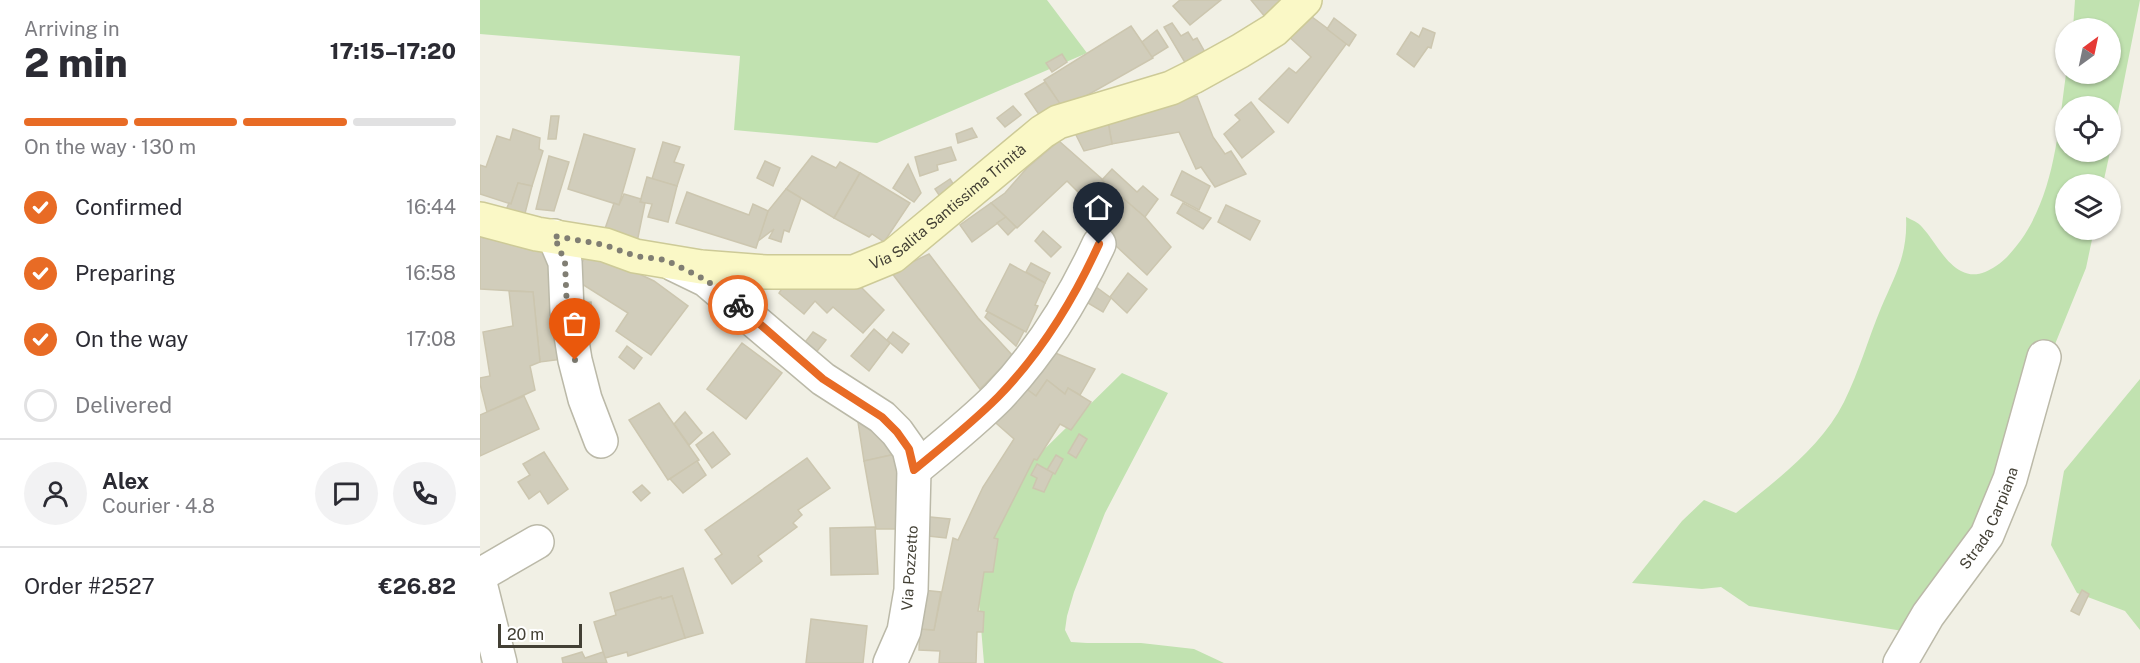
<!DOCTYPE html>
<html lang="en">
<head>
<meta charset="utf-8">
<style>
  :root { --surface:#fff; --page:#f2f2f3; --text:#2b2b33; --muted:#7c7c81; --line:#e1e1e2; --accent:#e86b25 }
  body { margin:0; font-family:"Public Sans",sans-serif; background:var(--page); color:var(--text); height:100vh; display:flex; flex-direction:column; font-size:22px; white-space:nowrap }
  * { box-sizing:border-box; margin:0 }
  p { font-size:20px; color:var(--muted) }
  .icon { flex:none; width:33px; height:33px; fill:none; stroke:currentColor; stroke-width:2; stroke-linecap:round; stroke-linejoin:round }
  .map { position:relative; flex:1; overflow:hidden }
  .panel { display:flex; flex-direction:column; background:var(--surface); width:480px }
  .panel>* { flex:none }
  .needle { width:39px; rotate:33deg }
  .fabs { position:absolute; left:1575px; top:18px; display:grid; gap:12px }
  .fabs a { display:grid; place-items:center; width:66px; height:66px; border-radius:50%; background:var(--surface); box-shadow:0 2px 4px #0004; font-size:30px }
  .scale { position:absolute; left:18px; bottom:15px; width:84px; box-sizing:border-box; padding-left:6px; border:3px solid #434035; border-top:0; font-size:16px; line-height:21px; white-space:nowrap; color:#434035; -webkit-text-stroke:4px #fff; paint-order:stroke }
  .pin { position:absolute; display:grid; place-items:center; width:51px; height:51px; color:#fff; margin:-62px -26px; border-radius:50% 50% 50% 0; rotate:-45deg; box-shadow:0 0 6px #0007 }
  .pin .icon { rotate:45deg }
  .courier { position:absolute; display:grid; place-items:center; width:60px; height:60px; margin:-30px; border:4px solid #e86b25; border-radius:50%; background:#fff; color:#222; box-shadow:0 2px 8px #0007 }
  .headline em { font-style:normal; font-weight:800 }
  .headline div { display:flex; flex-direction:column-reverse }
  .headline { display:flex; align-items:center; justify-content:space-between; height:102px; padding:0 24px }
  h1 { font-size:39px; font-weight:800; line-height:45px }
  .bar { display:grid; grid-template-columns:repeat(4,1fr); gap:9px 6px; align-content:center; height:72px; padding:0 24px }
  .bar i { height:8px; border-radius:4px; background:var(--line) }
  .bar .selected { background:var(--accent) }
  .bar p { grid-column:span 4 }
  .line { display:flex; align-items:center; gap:15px; padding:0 24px; border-top:2px solid var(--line) }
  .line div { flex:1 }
  .round { display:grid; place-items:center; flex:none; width:63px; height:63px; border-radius:32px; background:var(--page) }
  ol { padding:0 24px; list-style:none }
  li { display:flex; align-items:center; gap:18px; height:66px }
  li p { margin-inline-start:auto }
  li .icon { padding:6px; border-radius:50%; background:var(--accent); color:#fff; stroke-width:4 }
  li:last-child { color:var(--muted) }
  li i { width:33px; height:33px; border:3px solid var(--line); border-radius:50% }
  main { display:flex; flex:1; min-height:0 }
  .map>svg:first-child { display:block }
  .green { fill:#c1e2b0 }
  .building { fill:#d1cdbb; stroke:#ccc6af; stroke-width:1.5 }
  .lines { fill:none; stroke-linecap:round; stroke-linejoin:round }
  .street-casing { stroke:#bbb9a8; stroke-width:36 }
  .secondary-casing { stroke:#cdca97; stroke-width:36 }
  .street { stroke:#fff; stroke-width:33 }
  .secondary { stroke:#faf8c6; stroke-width:33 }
  .done { stroke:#807e73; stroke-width:6; stroke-dasharray:0 10.8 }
  .route { stroke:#e86b25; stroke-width:8 }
  .labels { text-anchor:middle; stroke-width:5; stroke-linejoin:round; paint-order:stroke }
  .street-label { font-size:15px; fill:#434035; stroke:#fff }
</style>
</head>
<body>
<main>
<section class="panel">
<div class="headline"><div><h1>2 min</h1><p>Arriving in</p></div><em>17:15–17:20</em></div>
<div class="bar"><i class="selected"></i><i class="selected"></i><i class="selected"></i><i></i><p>On the way · 130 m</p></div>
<ol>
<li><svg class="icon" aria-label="check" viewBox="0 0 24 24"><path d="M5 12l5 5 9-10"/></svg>Confirmed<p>16:44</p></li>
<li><svg class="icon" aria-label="check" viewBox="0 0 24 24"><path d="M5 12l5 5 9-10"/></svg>Preparing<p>16:58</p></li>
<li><svg class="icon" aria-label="check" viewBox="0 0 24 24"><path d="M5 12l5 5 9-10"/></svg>On the way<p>17:08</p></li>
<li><i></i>Delivered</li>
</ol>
<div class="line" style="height:108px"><a class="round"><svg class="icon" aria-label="person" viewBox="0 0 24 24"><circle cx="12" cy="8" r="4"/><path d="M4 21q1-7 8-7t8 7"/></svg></a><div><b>Alex</b><p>Courier · 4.8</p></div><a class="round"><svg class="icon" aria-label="chat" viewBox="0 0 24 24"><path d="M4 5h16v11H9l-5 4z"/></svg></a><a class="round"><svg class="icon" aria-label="phone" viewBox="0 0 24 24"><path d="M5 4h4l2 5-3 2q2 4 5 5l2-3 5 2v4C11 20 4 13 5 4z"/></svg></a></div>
<div class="line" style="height:78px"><div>Order #2527</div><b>€26.82</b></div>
</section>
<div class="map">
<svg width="1660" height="663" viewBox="0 0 1660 663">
  <rect width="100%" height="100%" fill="#f1f0e5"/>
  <!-- green -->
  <g class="green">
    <polygon points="0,0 567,0 607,53 397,143 254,130 260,56 0,34"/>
    <path d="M1595 0H1660L1631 147 1630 106H1586V152H1630L1623 184H1586V230H1614L1606 268 1499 531 1429 632 1269 606 1241 587 1222 589 1152 583 1202 521 1224 500 1256 513C1295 481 1341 448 1364 402 1379 372 1388 339 1401 308 1415 275 1428 255 1426 217 1432 220 1438 222 1442 227 1455 241 1464 262 1481 271 1494 278 1505 273 1516 266 1526 260 1534 249 1541 240 1575 191 1578 131 1586 74H1630V28H1593Z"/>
    <polygon points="642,373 688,393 625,513 594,592 587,616 585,630 591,642 607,643 661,643 714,649 744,663 504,663 492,520"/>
    <polygon points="1660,379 1660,630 1645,611 1597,593 1571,545 1584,471"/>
  </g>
  <!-- building -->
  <g class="building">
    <polygon points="700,0 741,0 710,25 693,6"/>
    <polygon points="771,0 807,0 786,18"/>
    <polygon points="824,11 867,43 808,123 779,99 809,68 816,73 831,57 807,35"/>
    <polygon points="854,18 876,35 869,46 847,29"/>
    <polygon points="692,23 701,36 708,32 713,40 717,38 726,54 707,66 684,27"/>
    <polygon points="651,26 673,58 583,109 564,80"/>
    <polygon points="943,28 955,33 951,48 948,47 934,67 917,54 931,32 939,37"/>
    <polygon points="677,30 688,47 672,57 662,42"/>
    <polygon points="582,54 587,62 572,72 566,63"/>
    <polygon points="565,82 581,105 562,119 545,94"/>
    <polygon points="717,96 733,137 745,154 751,151 766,174 735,187 721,167 716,169 699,132 632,144 627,116"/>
    <polygon points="771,102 794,132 762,158 744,134 760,120 755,115"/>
    <polygon points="533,106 541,115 525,127 517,118"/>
    <polygon points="71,116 79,116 76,139 68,139"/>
    <polygon points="627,116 632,144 604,151 593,129"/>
    <polygon points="492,128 497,137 478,143 476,134"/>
    <polygon points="33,129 60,138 59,149 63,151 52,186 38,183 31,204 0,194 0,165 6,167 17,136 30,140"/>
    <polygon points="104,134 155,149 139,205 88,189"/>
    <polygon points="579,141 665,217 691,247 667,275 618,229 626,220 587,181 537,228 511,203 525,193 547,168"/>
    <polygon points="183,142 200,147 194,162 204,165 197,186 172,179"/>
    <polygon points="471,147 476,160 457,165 458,170 440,176 435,157"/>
    <polygon points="69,156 89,162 74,211 56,209"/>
    <polygon points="332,156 356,168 360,162 380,173 354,218 306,189"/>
    <polygon points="285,161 300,168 293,186 277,178"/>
    <polygon points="428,164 441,193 434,202 413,188"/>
    <polygon points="632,169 657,192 663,186 678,199 665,217 622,180"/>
    <polygon points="702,171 730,186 719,210 691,195"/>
    <polygon points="380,173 430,203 404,242 392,234 389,237 354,218"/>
    <polygon points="167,177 197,186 188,222 168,217 172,204 160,202"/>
    <polygon points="470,179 474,185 459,195 455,189"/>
    <polygon points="38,183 52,186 42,225 22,219 29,203 31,204"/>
    <polygon points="306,189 321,198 309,232 304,230 301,242 289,238 294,229 278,241 288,211"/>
    <polygon points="207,192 269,215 273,204 288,211 276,248 196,223"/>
    <polygon points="144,194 161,199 160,202 165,203 155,252 120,243 134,203 139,205"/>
    <polygon points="511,203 526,217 492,242 480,225"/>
    <polygon points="703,203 731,218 723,229 697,213"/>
    <polygon points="746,205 780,221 770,240 738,222"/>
    <polygon points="526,217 536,227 528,235 517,223"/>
    <polygon points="563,231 581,247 571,257 555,241"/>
    <polygon points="0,237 71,253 90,358 60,362 53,292 0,289"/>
    <polygon points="449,254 498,318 533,356 500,389 411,272"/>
    <polygon points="104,259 132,261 174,281 208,306 171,355 136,331 148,313 94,279"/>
    <polygon points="551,263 570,273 565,283 546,272"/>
    <polygon points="530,264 565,283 555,305 558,306 546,332 506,311"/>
    <polygon points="648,273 667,289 647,313 630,297"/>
    <polygon points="310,276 352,278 365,289 373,279 404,310 383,333 353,307 347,313 335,301 324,314 299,293"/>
    <polygon points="612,284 631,298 623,312 603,300"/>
    <polygon points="29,291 53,292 60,362 50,366 55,390 7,412 0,384 0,378 10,376 3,332 33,326"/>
    <polygon points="111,302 113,332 94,333 91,304"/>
    <polygon points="508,312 544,331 536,346 505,317"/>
    <polygon points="394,329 410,343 389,371 371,356"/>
    <polygon points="333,332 346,340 334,355 322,346"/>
    <polygon points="413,332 429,344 422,353 407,340"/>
    <polygon points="262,343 302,373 266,419 227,389"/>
    <polygon points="147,346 162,358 154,369 139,357"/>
    <polygon points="563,348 615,369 600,395 588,388 585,394 567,380 556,396 537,382"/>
    <polygon points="567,380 585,394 588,388 611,402 591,430 580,424 557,460 554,459 514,538 518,539 513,572 504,572 498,611 504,612 503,632 497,632 496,663 459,663 460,651 439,650 440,629 454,630 473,538 478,540 503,487 534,439 509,417 537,382 556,396"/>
    <polygon points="44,396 59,429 0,456 0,415"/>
    <polygon points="179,403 219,460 188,480 149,420"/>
    <polygon points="382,409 416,454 384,461 378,422"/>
    <polygon points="205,412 222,433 209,445 194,424"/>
    <polygon points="233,432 250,454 232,468 216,445"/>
    <polygon points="599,434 607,439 596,458 588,453"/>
    <polygon points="64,452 88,489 68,504 60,491 49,499 38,482 50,475 43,464"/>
    <polygon points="416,454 424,529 396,529 384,461"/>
    <polygon points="576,455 583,459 575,474 567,470"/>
    <polygon points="327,458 350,488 318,510 322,515 313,523 317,527 278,556 282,561 252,584 235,559 242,554 225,530"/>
    <polygon points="217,461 226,475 203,493 190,479"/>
    <polygon points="557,464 573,473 564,492 553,488 557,478 551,475"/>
    <polygon points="162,485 170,493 161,501 153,492"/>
    <polygon points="440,516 470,519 466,538 439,535"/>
    <polygon points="395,527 398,574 351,575 350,528"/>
    <polygon points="203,568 223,633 205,638 192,596 182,599 181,597 135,611 130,593"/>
    <polygon points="442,590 461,592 454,630 440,629"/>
    <polygon points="1602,590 1609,594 1599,615 1591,611"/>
    <polygon points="192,596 205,638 148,656 147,652 125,658 114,622 136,615 135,611 181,597 182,599"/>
    <polygon points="331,619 387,626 383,663 326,663"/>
    <polygon points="102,652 105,658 123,652 127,663 83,663 82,658"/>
  </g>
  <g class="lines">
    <defs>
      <g id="street">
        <polyline points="74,236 85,262 87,311 95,360 105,399 121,441"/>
        <polyline points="193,264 226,280 343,379 402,417 417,432 429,449 434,470 431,590 424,631 410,663"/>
        <path d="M434 470C463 446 492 423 518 397 559 354 594 298 619 244"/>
        <polyline points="0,575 57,542"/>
        <polyline points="0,583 20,663"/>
        <path id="s1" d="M1420 663 1448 615 1507 535 1530 479 1564 357"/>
      </g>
      <g id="secondary">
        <path id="s2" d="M0 219 57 234 125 245 155 256 221 267 286 272H374L413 256 562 132 578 122 691 88 713 77 760 51 794 30 825 0"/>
      </g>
    </defs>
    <!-- street casing -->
    <use href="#street" class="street-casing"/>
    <!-- secondary casing -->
    <use href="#secondary" class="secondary-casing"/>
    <!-- street -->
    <use href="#street" class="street"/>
    <!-- secondary -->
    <use href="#secondary" class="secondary"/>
  </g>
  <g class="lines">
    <!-- done -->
    <polyline class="done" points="95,360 87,311 85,262 74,236 125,245 155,256 186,260 226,280 258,305"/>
    <!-- route -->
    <path class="route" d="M258 305 343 379 402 417 417 432 429 449 434 470C463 446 492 423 518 397 560 354 594 299 619 244"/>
  </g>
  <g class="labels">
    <!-- street labels -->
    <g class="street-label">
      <text dy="5" stroke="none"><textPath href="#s2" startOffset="495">Via Salita Santissima Trinità</textPath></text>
      <text dy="5" stroke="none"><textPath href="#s1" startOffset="171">Strada Carpiana</textPath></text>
      <text transform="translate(430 568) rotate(-86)" y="5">Via Pozzetto</text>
    </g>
  </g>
</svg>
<div class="fabs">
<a><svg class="needle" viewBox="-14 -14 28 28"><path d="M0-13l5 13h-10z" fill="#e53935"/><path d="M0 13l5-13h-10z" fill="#7c7c81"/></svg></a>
<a><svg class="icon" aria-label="locate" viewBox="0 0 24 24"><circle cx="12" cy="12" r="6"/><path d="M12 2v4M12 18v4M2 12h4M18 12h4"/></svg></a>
<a><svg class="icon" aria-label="layers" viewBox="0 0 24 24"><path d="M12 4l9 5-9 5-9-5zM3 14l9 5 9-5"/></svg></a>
</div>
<div class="scale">20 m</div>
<div class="pin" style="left:95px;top:360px;background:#ea580c"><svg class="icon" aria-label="bag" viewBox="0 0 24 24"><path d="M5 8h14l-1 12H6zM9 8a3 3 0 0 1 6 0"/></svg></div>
<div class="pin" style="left:619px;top:244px;background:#1f2937"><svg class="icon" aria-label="home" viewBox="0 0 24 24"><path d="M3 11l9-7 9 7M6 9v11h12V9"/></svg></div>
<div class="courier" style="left:258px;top:305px"><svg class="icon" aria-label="bike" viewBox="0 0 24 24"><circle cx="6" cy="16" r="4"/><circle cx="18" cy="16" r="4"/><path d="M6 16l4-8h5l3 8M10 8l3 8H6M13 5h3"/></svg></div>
</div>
</main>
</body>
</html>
